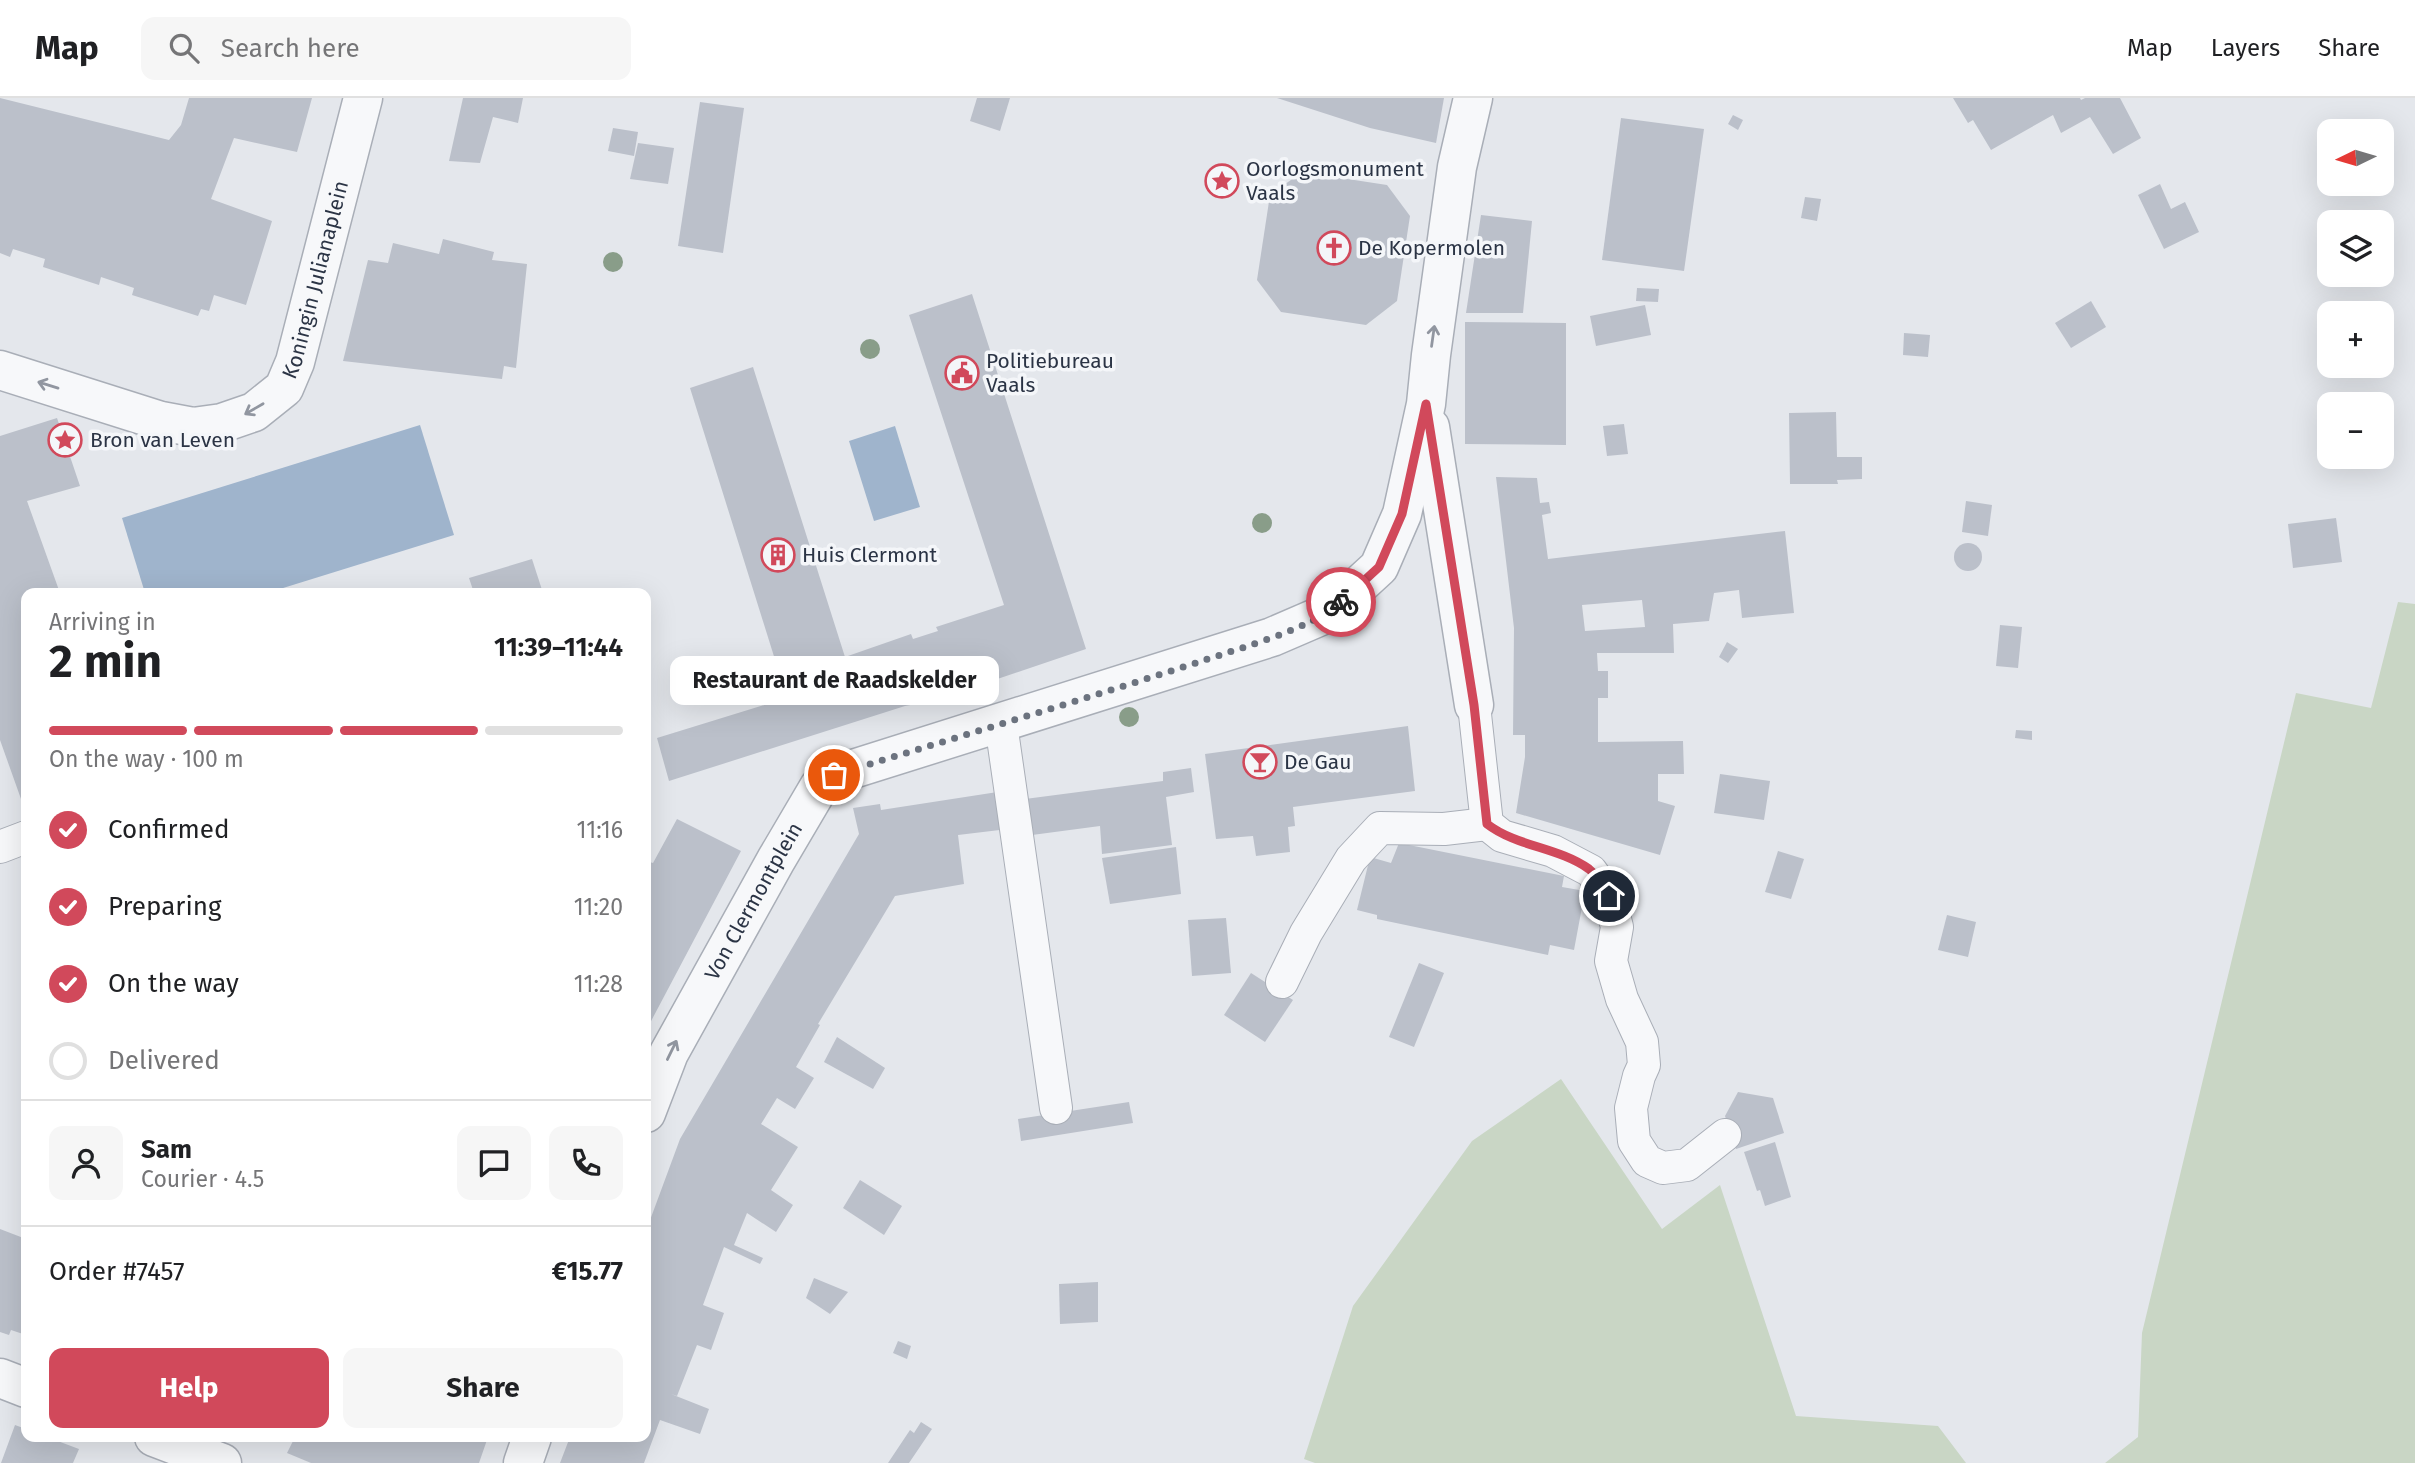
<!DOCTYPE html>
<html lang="en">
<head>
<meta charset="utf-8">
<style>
  :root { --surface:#fff; --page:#f6f6f6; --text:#202124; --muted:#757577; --line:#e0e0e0; --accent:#d1495b }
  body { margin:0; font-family:"Fira Sans",sans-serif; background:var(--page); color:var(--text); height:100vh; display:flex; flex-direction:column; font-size:26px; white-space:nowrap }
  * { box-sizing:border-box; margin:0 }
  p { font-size:23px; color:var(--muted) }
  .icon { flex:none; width:38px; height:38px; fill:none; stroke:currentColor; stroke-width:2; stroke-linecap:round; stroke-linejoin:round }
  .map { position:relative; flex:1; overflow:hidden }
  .panel { position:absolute; left:21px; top:490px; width:630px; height:854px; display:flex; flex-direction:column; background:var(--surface); border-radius:14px; box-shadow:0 7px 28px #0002 }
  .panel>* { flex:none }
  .needle { width:46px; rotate:265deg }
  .controls { position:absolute; left:2317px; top:21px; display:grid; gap:14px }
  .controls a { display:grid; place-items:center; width:77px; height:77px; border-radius:14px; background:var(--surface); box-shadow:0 7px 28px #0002; font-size:35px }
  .pin { position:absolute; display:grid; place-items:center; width:60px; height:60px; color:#fff; margin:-30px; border:4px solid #fff; border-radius:50%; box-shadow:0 2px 7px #0007 }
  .courier { position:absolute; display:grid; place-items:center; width:70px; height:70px; margin:-35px; border:5px solid #d1495b; border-radius:50%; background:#fff; color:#222; box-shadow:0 2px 9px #0007 }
  .bubble { position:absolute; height:49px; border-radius:14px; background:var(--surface); box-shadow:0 7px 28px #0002; font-size:23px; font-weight:700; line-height:49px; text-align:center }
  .headline em { font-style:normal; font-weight:700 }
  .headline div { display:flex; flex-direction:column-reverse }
  .headline { display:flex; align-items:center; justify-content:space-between; height:119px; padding:0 28px }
  h1 { font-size:46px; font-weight:700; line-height:52px }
  .bar { display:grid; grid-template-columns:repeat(4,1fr); gap:10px 7px; align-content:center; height:84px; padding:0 28px }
  .bar i { height:9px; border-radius:5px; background:var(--line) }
  .bar .current { background:var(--accent) }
  .bar p { grid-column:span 4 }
  .line { display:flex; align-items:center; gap:18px; padding:0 28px; border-top:2px solid var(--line) }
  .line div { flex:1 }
  .round { display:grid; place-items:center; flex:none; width:74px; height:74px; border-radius:14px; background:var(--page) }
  ol { padding:0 28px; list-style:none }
  li { display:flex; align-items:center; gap:21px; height:77px }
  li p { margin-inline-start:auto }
  li .icon { padding:7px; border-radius:50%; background:var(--accent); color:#fff; stroke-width:4 }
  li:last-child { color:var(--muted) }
  li i { width:38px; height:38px; border:4px solid var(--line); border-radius:50% }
  .cta { display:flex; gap:14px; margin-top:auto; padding:14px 28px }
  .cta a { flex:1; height:80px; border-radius:14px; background:var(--accent); color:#fff; font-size:28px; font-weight:700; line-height:80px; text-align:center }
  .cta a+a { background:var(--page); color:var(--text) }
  header { display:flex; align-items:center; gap:42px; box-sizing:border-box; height:98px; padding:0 35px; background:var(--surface); border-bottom:2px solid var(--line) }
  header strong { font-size:33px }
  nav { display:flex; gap:38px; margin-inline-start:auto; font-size:24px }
  .search { width:490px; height:63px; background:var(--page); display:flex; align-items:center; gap:18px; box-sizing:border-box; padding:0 24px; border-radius:14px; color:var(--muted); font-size:26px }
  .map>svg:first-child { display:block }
  .green { fill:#c9d6c5 }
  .water { fill:#9fb4cc }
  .building { fill:#bbc0ca; fill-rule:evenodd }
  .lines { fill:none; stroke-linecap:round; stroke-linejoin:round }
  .lane-casing { stroke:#a9aeb7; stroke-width:34 }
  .street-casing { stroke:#a9aeb7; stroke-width:41 }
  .lane { stroke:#f7f8fa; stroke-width:32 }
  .street { stroke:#f7f8fa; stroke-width:38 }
  .tree { fill:#899d89 }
  .oneway { stroke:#9196a0 }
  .done { stroke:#6c737f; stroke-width:7; stroke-dasharray:0 12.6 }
  .route { stroke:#d1495b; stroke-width:9 }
  .labels { text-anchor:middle; stroke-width:7; stroke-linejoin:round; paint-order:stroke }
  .poi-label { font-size:21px; fill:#2b3445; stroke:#f4f6f9; text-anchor:start }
  .street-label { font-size:21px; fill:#2b3445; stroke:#f4f6f9 }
</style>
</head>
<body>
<header>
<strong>Map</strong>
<div class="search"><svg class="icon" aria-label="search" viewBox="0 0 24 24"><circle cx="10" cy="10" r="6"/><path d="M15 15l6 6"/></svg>Search here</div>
<nav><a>Map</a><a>Layers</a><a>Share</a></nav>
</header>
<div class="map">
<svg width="2415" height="1365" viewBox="0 0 2415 1365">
  <rect width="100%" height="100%" fill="#e4e7ec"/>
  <!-- green -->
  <g class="green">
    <polygon points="2398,504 2415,506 2415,1365 2105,1365 2138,1339 2142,1235 2296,595 2371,610"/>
    <polygon points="1561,981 1662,1131 1720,1087 1796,1318 1938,1328 1966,1365 1315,1365 1304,1361 1353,1208 1472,1043"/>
  </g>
  <!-- water -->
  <g class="water">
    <polygon points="420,327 454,437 267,495 145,495 122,420"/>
    <polygon points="895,328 920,409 874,423 849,343"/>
  </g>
  <!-- building -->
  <g class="building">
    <polygon points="0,0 169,42 181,27 189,0 312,0 297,54 234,40 211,101 272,123 246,207 214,197 209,213 201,211 198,218 132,197 134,190 101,179 99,187 43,169 45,161 13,151 10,159 0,155"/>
    <polygon points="463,0 523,0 518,25 493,19 480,65 449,63"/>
    <polygon points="977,0 1010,0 1000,33 970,23"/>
    <polygon points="1277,0 1444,0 1436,45 1370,30"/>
    <polygon points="1953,0 2080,0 2081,2 2085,0 2120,0 2141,40 2113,56 2090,19 2061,35 2053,17 1991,52 1973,22 1968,25"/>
    <polygon points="700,4 744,10 723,155 678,148"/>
    <polygon points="1733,17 1743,22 1738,32 1728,26"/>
    <polygon points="1621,20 1704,31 1684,173 1602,162"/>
    <polygon points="613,30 638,34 634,58 608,53"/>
    <polygon points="638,45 674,50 668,86 630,81"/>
    <polygon points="1302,74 1387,87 1410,118 1397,203 1366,227 1281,214 1257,182 1270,97"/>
    <polygon points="2160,86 2171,111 2185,104 2199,134 2164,151 2138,97"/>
    <polygon points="1805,99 1821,101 1817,123 1801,120"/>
    <polygon points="1481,117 1532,123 1523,215 1466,215"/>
    <polygon points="443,141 494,154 492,162 527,166 516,270 504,268 502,281 343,263 368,162 388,165 393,145 439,156"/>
    <polygon points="1637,190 1659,191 1658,204 1636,203"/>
    <polygon points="972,196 1086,551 962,593 957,594 956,591 932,599 932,601 927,604 905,608 669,683 657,640 787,600 690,290 753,269 845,559 911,536 913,541 938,533 936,529 1004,507 909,217"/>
    <polygon points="2091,203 2106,229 2071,250 2055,225"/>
    <polygon points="1645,207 1651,237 1596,248 1590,218"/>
    <polygon points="1465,224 1566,225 1566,347 1465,346"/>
    <polygon points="1904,235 1930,237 1928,259 1903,257"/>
    <polygon points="1836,314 1837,359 1862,359 1862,381 1837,382 1838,386 1790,386 1789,315"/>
    <polygon points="57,320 80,388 27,403 60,495 26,495 26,715 0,642 0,338"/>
    <polygon points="1624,326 1628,356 1607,358 1603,328"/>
    <path d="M1496 379 1537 380 1540 405 1549 404 1551 415 1542 417 1548 461 1785 433 1794 515 1742 520 1739 492 1714 495 1709 523 1673 526 1674 555H1597L1598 573H1608V600H1598V644L1683 643 1684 676H1658V703L1675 708 1660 757 1516 715 1525 659V637H1513L1514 530ZM1642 502 1645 529 1585 533 1582 507Z"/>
    <polygon points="1966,403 1992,407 1988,438 1962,434"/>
    <polygon points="2336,420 2342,464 2293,470 2288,426"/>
    <circle cx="1968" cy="459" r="14"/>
    <polygon points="532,461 543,495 474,495 469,480"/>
    <polygon points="2000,527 2022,529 2018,570 1996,568"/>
    <polygon points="1727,544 1738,551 1728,565 1719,559"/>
    <polygon points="1408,628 1415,693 1293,709 1295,728 1288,729 1290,754 1256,758 1253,738 1216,741 1205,656"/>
    <polygon points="2016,632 2032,633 2032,642 2015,640"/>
    <polygon points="1191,670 1194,694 1166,699 1172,747 1102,756 1100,728 1032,737 1025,701 1163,683 1163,674"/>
    <polygon points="1720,676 1770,683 1764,722 1714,715"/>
    <polygon points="1004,693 1008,731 958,737 964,786 895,798 818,926 820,927 796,969 814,980 795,1011 777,1000 761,1026 798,1049 771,1092 793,1107 776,1134 747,1115 734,1147 763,1160 760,1166 724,1149 703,1207 724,1215 711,1252 697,1247 677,1298 671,1296 709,1311 700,1336 660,1322 644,1365 560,1365 570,1339 646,1339 646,1288 651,1273 646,1271 646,1133 680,1041 859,736 853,710 880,706 881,712"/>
    <polygon points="677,721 741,753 649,927 646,926 646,763 653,765"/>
    <polygon points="1399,745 1564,778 1562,789 1585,793 1574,852 1550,847 1548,857 1377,821 1377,817 1357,812 1370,759 1391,765"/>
    <polygon points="1176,749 1181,796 1110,806 1102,760"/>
    <polygon points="1778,753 1804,761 1791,801 1765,794"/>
    <polygon points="1947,817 1976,824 1968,859 1938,852"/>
    <polygon points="1226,820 1231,875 1192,878 1188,822"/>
    <polygon points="1419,865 1444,875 1414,949 1389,939"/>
    <polygon points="1251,875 1293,902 1265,944 1224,917"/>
    <polygon points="837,939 885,970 873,991 824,964"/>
    <polygon points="1738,994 1773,1000 1784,1035 1736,1051 1725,1018"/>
    <polygon points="1129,1004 1133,1025 1021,1043 1018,1021"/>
    <polygon points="1775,1044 1791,1099 1765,1108 1760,1092 1757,1093 1744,1054"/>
    <polygon points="860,1082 902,1108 884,1137 843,1110"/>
    <polygon points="0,1131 26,1141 26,1237 11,1232 9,1237 0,1234"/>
    <polygon points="814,1180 848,1194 830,1216 806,1200"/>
    <polygon points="1098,1184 1098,1224 1060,1226 1059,1186"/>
    <polygon points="898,1243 911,1248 907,1261 893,1255"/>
    <polygon points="921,1324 932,1331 909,1365 888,1365 910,1332 914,1335"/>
    <polygon points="15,1327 26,1331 26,1339 47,1339 79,1351 73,1365 1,1365"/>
    <polygon points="295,1339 488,1339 479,1365 311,1365 287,1355"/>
  </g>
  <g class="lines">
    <defs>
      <g id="lane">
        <polyline points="1474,607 1487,726 1502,738 1553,753 1591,773 1609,798 1617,829 1611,863 1622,901 1642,944 1644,967 1639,978 1631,1010 1634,1043 1647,1063 1663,1070 1687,1067 1725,1037"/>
        <polyline points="1001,626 1056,1010"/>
        <polyline points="0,749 26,739"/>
        <polyline points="1282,884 1306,835 1351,761 1380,730 1444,731 1487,726"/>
      </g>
      <g id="street">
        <path id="s1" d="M0 272 161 323 193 329 222 325 254 314 284 290 295 264 363 0"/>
        <polyline points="1430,329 1474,607"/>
        <path id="s2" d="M646 1015 669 955 776 762 819 689 834 677 1272 539 1330 514 1379 469 1402 416 1426 306 1431 257 1457 69 1473 0"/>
        <polyline points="0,1280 26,1290"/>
        <polyline points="154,1339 222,1365"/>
        <polyline points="523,1365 532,1339"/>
      </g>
    </defs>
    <!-- lane casing -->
    <use href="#lane" class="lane-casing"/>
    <!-- street casing -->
    <use href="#street" class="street-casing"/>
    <!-- lane -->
    <use href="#lane" class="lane"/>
    <!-- street -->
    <use href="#street" class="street"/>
  </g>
  <!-- trees -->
  <g class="tree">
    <circle cx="613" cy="164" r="10"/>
    <circle cx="870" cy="251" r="10"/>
    <circle cx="1262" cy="425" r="10"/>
    <circle cx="703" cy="572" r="10"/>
    <circle cx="1129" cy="619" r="10"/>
  </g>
  <!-- one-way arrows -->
  <defs><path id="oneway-shaft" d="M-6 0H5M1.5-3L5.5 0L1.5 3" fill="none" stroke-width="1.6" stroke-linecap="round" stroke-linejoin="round" transform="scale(1.75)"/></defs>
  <g class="oneway">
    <use href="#oneway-shaft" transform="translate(1433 238) rotate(-82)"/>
    <use href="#oneway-shaft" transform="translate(48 287) rotate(-163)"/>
    <use href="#oneway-shaft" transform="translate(254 311) rotate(150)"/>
    <use href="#oneway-shaft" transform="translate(672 952) rotate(-64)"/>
  </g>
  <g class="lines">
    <!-- done -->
    <path class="done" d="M834 677C958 639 1082 602 1205 562 1243 549 1313 530 1341 504"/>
    <!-- route -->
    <path class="route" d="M1341 504 1379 469 1402 416 1426 306 1474 607 1487 726C1517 749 1558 749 1589 771 1597 777 1604 790 1609 798"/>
  </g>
  <!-- icons -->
  <defs>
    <symbol id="sight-ring" viewBox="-11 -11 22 22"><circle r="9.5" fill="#f4f6f9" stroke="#d1495b" stroke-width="1.5"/><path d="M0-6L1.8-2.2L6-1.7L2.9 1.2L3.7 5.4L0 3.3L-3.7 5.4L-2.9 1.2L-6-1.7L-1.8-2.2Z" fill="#d1495b"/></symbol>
    <symbol id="church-ring" viewBox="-11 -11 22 22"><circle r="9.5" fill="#f4f6f9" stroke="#d1495b" stroke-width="1.5"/><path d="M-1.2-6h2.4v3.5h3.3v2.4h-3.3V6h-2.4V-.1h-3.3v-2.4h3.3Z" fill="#d1495b"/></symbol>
    <symbol id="civic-ring" viewBox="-11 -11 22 22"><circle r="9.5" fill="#f4f6f9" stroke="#d1495b" stroke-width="1.5"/><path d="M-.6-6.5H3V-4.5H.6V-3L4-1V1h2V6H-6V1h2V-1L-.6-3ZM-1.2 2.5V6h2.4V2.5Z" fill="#d1495b"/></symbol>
    <symbol id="building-ring" viewBox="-11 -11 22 22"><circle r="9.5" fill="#f4f6f9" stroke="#d1495b" stroke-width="1.5"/><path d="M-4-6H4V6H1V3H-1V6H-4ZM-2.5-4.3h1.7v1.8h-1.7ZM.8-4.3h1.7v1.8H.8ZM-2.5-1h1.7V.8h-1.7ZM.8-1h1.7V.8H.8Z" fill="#d1495b"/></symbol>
    <symbol id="bar-ring" viewBox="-11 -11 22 22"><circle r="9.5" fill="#f4f6f9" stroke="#d1495b" stroke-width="1.5"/><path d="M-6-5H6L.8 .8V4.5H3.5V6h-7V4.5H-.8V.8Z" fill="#d1495b"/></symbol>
  </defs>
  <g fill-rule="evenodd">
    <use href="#sight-ring" x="1203" y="64" width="38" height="38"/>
    <use href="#church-ring" x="1315" y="131" width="38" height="38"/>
    <use href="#civic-ring" x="943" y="256" width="38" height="38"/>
    <use href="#sight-ring" x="46" y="323" width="38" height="38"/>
    <use href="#building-ring" x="759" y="438" width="38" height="38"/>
    <use href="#bar-ring" x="1241" y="645" width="38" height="38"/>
  </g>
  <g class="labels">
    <!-- poi labels -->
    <g class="poi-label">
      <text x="1246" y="78">Oorlogsmonument<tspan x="1246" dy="24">Vaals</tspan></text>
      <text x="1358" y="157">De Kopermolen</text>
      <text x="986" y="270">Politiebureau<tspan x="986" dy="24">Vaals</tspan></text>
      <text x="90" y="349">Bron van Leven</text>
      <text x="802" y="464">Huis Clermont</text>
      <text x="1284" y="671">De Gau</text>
    </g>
    <!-- street labels -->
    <g class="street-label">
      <text dy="7" stroke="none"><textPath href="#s1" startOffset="416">Koningin Julianaplein</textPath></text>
      <text dy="7" stroke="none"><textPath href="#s2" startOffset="238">Von Clermontplein</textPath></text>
    </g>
  </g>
</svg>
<div class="controls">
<a><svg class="needle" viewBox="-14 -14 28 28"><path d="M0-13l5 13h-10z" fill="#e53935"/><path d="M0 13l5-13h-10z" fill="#757577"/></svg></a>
<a><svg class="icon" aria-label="layers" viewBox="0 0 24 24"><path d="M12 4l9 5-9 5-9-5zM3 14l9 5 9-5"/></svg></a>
<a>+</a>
<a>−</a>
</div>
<div class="pin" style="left:834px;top:677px;background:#ea580c"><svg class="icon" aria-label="bag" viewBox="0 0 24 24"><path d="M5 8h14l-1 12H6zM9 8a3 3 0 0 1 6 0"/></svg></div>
<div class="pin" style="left:1609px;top:798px;background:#1f2937"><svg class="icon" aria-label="home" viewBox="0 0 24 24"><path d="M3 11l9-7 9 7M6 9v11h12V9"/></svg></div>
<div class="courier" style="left:1341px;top:504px"><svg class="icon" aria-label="bike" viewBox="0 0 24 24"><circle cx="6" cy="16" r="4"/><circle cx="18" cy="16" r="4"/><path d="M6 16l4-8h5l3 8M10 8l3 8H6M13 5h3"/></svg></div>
<div class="bubble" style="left:670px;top:558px;width:329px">Restaurant de Raadskelder</div>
<section class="panel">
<div class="headline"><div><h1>2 min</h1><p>Arriving in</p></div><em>11:39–11:44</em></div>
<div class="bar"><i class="current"></i><i class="current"></i><i class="current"></i><i></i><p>On the way · 100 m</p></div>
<ol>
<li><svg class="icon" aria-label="check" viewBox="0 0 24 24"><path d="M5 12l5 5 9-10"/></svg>Confirmed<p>11:16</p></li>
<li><svg class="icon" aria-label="check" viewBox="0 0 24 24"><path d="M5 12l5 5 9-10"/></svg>Preparing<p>11:20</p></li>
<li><svg class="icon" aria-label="check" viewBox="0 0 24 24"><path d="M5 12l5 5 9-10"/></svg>On the way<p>11:28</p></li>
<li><i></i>Delivered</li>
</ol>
<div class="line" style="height:126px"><a class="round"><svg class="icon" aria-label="person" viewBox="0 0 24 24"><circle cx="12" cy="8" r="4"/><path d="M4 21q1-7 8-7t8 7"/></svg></a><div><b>Sam</b><p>Courier · 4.5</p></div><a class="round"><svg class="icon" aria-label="chat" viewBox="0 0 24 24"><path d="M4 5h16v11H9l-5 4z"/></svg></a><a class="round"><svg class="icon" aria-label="phone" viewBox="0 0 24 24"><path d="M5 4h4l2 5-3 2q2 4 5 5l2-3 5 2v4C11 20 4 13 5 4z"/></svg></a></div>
<div class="line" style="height:91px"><div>Order #7457</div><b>€15.77</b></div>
<div class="cta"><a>Help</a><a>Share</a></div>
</section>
</div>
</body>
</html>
